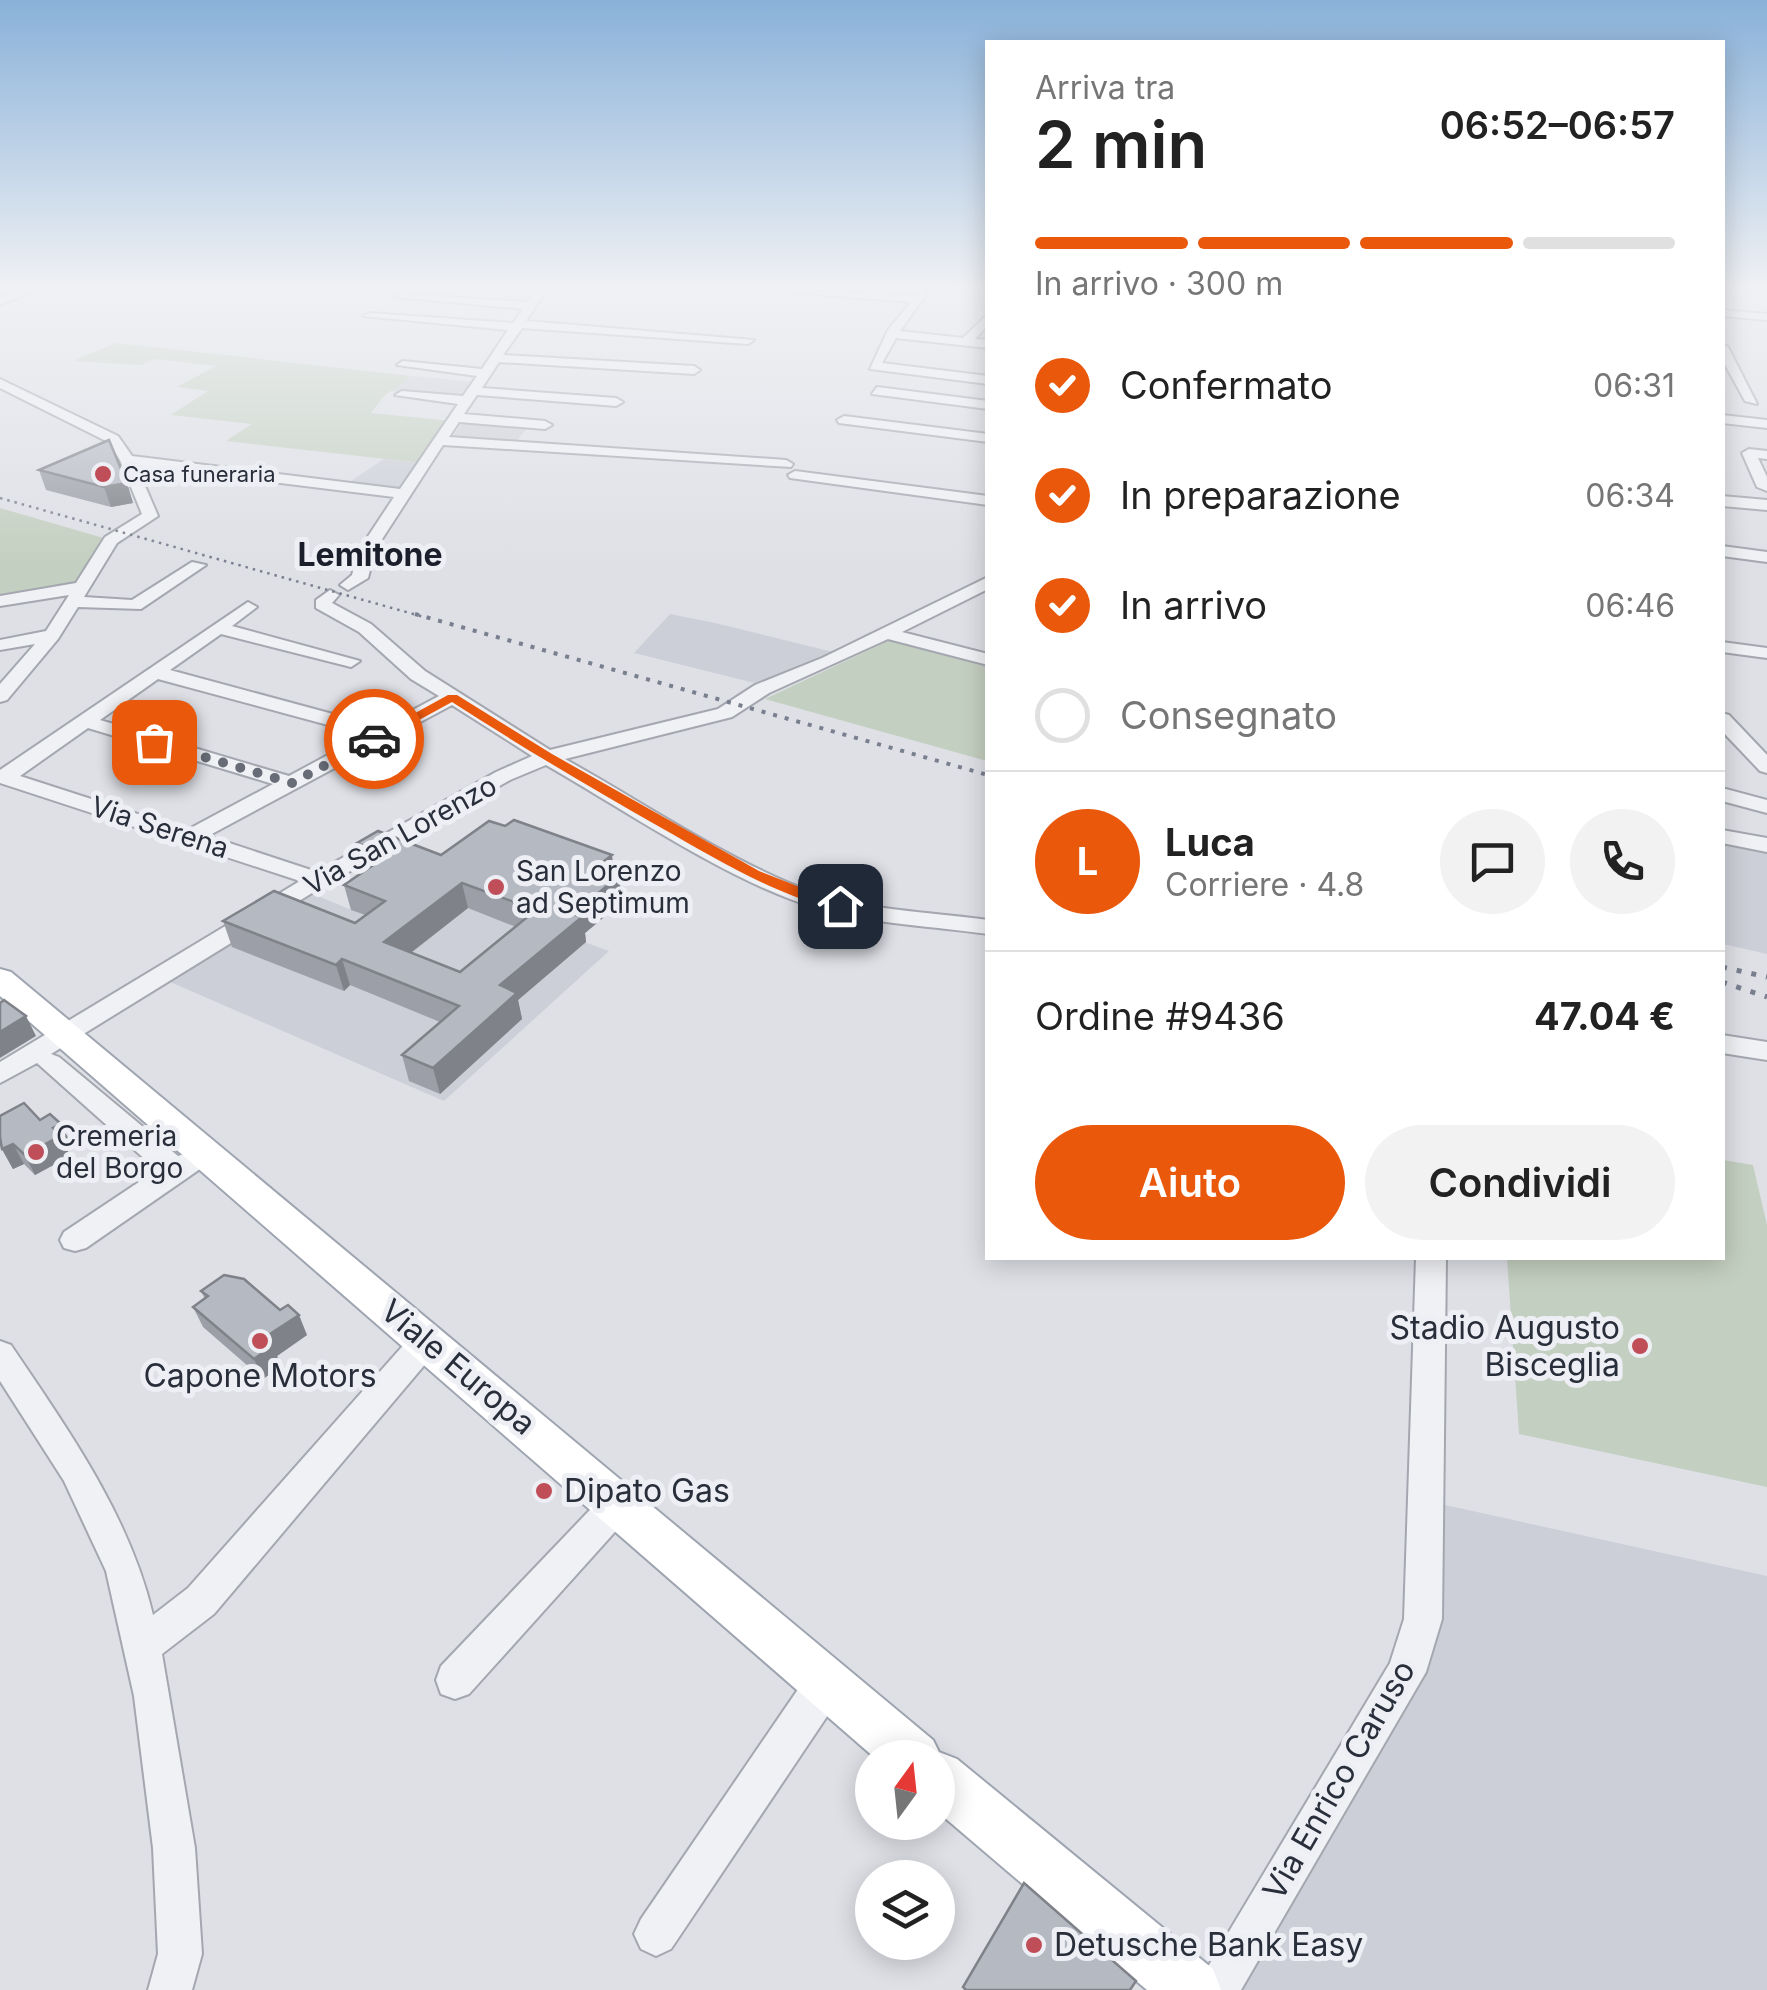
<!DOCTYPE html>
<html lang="it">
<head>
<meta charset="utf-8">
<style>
  :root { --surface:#fff; --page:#f2f2f2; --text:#222; --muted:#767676; --line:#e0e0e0; --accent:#ea580c }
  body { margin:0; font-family:Inter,sans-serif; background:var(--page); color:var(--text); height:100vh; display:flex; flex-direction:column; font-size:38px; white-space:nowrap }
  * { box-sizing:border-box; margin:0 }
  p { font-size:32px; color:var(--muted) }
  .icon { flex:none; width:55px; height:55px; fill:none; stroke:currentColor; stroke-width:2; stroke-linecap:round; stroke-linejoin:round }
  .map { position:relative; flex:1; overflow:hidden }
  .sheet { position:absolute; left:985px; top:40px; width:740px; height:1220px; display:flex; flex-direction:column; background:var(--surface); border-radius:0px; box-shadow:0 5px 25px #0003 }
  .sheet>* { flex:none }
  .needle { width:65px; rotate:15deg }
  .controls { position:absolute; left:855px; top:1740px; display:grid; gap:20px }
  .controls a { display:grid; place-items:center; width:100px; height:100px; border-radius:50%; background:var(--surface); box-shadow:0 5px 25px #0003; font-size:50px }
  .pin { position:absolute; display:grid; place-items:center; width:85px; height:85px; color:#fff; margin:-42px; border-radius:20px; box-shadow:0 5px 15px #0006 }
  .courier { position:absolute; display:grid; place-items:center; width:100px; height:100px; margin:-50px; border:8px solid #ea580c; border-radius:50%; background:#fff; color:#222; box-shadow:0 2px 12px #0007 }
  .headline em { font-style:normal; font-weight:600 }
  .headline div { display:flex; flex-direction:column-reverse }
  .headline { display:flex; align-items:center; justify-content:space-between; height:170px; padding:0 50px }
  h1 { font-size:65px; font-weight:600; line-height:75px }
  .bar { display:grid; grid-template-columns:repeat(4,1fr); gap:15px 10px; align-content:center; height:120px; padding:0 50px }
  .bar i { height:12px; border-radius:8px; background:var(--line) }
  .bar .current { background:var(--accent) }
  .bar p { grid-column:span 4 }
  .line { display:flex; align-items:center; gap:25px; padding:0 50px; border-top:2px solid var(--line) }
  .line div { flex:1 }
  .round { display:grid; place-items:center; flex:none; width:105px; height:105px; border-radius:52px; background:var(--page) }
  ol { padding:0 50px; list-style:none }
  li { display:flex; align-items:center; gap:30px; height:110px }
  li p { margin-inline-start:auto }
  li .icon { padding:10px; border-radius:50%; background:var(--accent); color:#fff; stroke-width:4 }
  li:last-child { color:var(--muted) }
  li i { width:55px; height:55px; border:5px solid var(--line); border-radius:50% }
  .cta { display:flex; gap:20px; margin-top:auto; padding:20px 50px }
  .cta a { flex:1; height:115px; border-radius:60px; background:var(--accent); color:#fff; font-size:40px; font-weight:600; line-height:115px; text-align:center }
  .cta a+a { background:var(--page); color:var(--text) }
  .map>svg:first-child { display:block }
  .built { fill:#cccfd7 }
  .green { fill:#c3cfc0 }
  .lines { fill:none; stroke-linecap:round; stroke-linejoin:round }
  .minor-casing { stroke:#a4a7af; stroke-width:4 }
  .major-casing { stroke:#9ea4b0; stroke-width:4 }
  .minor { fill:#f0f1f4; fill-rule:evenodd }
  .major { fill:#fff; fill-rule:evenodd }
  .rail-far2 { stroke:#797f8e; stroke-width:2.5; stroke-dasharray:2.5 5; stroke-linecap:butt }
  .rail-far1 { stroke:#797f8e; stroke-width:4; stroke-dasharray:4 8; stroke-linecap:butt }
  .rail { stroke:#797f8e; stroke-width:5; stroke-dasharray:5 10; stroke-linecap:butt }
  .wall { fill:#9c9fa7; fill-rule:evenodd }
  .shaded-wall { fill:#7f8288 }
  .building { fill:#b5b9c2; stroke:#7f8288; stroke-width:2.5; fill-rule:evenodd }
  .route { fill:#ea580c }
  .done { stroke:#686c77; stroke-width:10; stroke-dasharray:0 18 }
  .poi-dot { fill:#bf4e58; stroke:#edeff4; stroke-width:4 }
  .labels { text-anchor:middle; stroke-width:10; stroke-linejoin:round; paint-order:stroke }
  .far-poi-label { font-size:22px; fill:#292e3b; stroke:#edeff4; text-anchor:start }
  .street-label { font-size:28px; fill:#292e3b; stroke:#edeff4 }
  .poi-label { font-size:28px; fill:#292e3b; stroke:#edeff4; text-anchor:start }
  .far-district-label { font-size:32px; font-weight:bold; fill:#1b1f2b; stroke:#edeff4 }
  .near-poi-label { font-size:32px; fill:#292e3b; stroke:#edeff4; text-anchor:start }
  .near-street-label { font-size:32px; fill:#292e3b; stroke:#edeff4 }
</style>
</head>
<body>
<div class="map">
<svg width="1767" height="1990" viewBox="0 0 1767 1990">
  <rect width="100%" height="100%" fill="#dee0e6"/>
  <!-- built -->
  <g class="built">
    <polygon points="413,376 478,382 467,399 390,391"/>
    <polygon points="463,422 529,426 514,444 450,440"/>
    <polygon points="384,459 422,463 404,489 348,483"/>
    <polygon points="670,614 715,623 837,653 774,680 755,683 634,653"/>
    <polygon points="1723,841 1767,849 1767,954 1723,944"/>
    <polygon points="313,894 405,932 455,895 609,951 444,1101 168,981"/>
    <polygon points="1436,1503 1767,1576 1767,1990 1240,1990 1421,1683 1436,1620"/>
  </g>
  <!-- green -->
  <g class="green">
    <polygon points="116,343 412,376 384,396 371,413 452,421 422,463 226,441 252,424 171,415 208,391 177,387 216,366 155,359 141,365 73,361"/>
    <polygon points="0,508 107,539 75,584 0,597"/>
    <polygon points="890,640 987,667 987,761 765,699"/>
    <polygon points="1723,1160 1753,1165 1767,1225 1767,1487 1519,1434 1507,1258 1722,1258"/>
  </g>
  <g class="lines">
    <defs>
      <g id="minor">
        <polygon points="34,287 49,287 0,304 0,297"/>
        <polygon points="538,287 548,287 526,321 754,340 748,344 522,328 503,355 694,366 700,370 694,374 499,362 482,388 616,398 623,402 616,406 477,395 464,414 545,421 552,425 545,429 459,422 449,437 786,460 793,464 791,467 443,445 375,550 368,578 348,590 340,585 352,575 359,550 394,497 136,465 158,516 117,543 84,597 132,600 192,562 206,565 141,609 78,607 58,639 7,700 0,702 0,684 35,644 0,650 0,640 46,631 69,595 0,606 0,596 76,583 105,537 142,514 120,460 108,442 0,388 0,379 118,436 132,456 400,489 458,404 395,395 402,391 463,396 477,376 397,365 403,361 482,369 508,330 363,316 369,313 513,323 523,309 395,297 401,294 527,302"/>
        <polygon points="721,287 916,296 921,290 929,290 900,331 963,338 988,314 988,325 975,339 988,340 988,348 896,338 882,363 988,376 988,384 870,369 888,330 911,302"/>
        <polygon points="1722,310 1767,314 1767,320 1722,316"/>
        <polygon points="1722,344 1728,347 1757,404 1745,401 1722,359"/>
        <polygon points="877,387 988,401 988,409 872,394"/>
        <polygon points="1722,415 1767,420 1767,428 1722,423"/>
        <polygon points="844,416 988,434 988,442 839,423 837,420"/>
        <polygon points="1749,449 1767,451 1767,459 1758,458 1767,477 1767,491 1757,487 1742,453"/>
        <polygon points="795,471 988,496 988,505 790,478 788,475"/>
        <polygon points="1722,496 1767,500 1767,510 1722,506"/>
        <polygon points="1722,546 1767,552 1767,562 1722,556"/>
        <path d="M988 577V589L902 632 988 654V665L888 639 769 693 732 717 565 759C639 800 729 861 807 890 862 910 929 912 988 920V934C923 925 851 923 790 899 711 869 621 808 546 765L510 780 312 893 51 1054 59 1057 178 1156 190 1152 200 1155 204 1162 200 1169 86 1248 75 1251 64 1248 60 1240 64 1232 157 1170 37 1063 0 1083V1062L300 881 0 783V770L248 602 257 607 232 626 360 661 351 667 221 634 170 670 381 727 439 696 411 679 359 632 316 608V600L330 590 339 595 332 603 371 624 425 671 550 750 718 709 755 685 822 658ZM158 679 365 735 289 776 100 720ZM452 705 532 756 496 772 317 872 208 836ZM88 728 273 784 187 830 20 776Z"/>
        <polygon points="1722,642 1767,648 1767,658 1722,652"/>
        <polygon points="1722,713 1729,715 1767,755 1767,773 1760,771 1722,731"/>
        <polygon points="1722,788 1767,800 1767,813 1722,801"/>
        <polygon points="1722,830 1767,838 1767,852 1722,843"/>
        <polygon points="1722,1035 1767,1042 1767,1060 1722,1053"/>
        <polygon points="1416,1258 1446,1258 1442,1619 1426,1672 1241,1990 1194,1990 1390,1663 1404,1619"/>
        <path d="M427 1327 438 1331 443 1340 438 1349 214 1614 162 1654 195 1848 202 1954 192 1990H148L158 1954 153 1848 134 1696 106 1571 64 1481 0 1381V1341L11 1345C68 1430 129 1514 153 1615L188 1588 416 1331Z"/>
        <polygon points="619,1487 631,1492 637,1503 631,1514 469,1694 455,1699 441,1694 436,1680 441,1666 607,1492"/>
        <polygon points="828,1661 842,1666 847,1680 842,1694 671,1949 656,1956 641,1949 634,1934 641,1919 814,1666"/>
      </g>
      <polygon id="major" points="0,969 11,972 933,1740 939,1752 957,1759 1213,1969 1221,1990 1147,1990 938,1812 938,1758 875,1758 0,996"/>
    </defs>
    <!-- minor casing -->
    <use href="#minor" class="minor-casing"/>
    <!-- major casing -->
    <use href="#major" class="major-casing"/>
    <!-- minor -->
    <use href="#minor" class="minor"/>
    <!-- major -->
    <use href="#major" class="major"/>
    <!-- rail-far2 -->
    <polyline class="rail-far2" points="0,498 424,617"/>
    <!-- rail-far1 -->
    <polyline class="rail-far1" points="415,614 988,775"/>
    <!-- rail -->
    <g class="rail">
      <polyline points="1722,967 1767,977"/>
      <polyline points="1722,982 1767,997"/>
    </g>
  </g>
  <!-- wall -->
  <g class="wall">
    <polygon points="39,470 127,483 133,503 111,507 46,490"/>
    <path d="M357 843 441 855 614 875 622 902 585 933 586 942 518 1000 522 1019 440 1094 409 1081 402 1055 440 1022 350 985 344 991 232 947 223 921 355 923 365 915 351 910 344 885 367 869 364 868ZM468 908 516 927 460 972 411 953Z"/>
    <polygon points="0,1116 40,1120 61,1124 71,1144 66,1147 70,1156 35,1175 24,1164 13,1169 0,1146"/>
    <polygon points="201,1291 307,1335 277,1356 281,1366 263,1379 203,1327 193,1307 205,1299"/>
  </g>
  <!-- shaded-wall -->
  <g class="shaded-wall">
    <polygon points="127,483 133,503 111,507 104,487"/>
    <polygon points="612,855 615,880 619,876 622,902 585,933 586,942 518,1000 522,1019 440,1094 433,1068 500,985 573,914 595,868"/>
    <polygon points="462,883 468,908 391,968 384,942"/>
    <polygon points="342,959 350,985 344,991 336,965"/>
    <polygon points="26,1016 36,1036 0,1058 0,1032"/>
    <polygon points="61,1124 71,1144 66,1147 70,1156 35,1175 25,1155 53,1128"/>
    <polygon points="13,1144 24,1164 13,1169 2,1149"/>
    <polygon points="299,1315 307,1335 277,1356 281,1366 263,1379 254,1359 264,1338"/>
  </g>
  <!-- building -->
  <g class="building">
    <polygon points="109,440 127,483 104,487 39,470"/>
    <path d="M514 820 612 855 595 868 619 876 573 914 582 917 500 985 517 993 433 1068 402 1055 459 1006 342 959 336 965 223 921 274 891 355 923 385 901 344 885 388 855 357 843 378 831 441 855 489 821 505 826ZM462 883 536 910 460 972 384 942Z"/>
    <polygon points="4,1000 26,1016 0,1032 0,1003"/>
    <polygon points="24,1103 40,1120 50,1114 61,1124 53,1128 60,1136 25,1155 13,1144 2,1149 0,1137 0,1116"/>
    <polygon points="224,1275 244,1279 280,1310 288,1305 299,1315 264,1338 272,1346 254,1359 193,1307 208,1296 201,1291"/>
    <polygon points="1024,1883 1136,1981 1130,1990 966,1990 963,1987"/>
  </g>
  <!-- sky -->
  <linearGradient id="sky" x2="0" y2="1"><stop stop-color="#89b1d9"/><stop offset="0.51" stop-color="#f0f1f4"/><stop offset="1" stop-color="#f0f1f4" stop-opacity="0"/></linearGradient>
  <rect width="1767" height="565" fill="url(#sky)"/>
  <!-- route -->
  <path class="route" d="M448 695H457L552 754 759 871 848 906 840 911C773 894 718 860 658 826 588 786 520 746 452 702L379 742 368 739Z"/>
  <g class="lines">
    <!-- done -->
    <polyline class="done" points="154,742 292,783 374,739"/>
  </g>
  <!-- markers -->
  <g class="poi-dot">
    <circle cx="103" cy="474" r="10"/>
    <circle cx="496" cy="887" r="10"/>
    <circle cx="36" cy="1152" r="10"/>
    <circle cx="260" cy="1341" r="10"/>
    <circle cx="1640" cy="1346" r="10"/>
    <circle cx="544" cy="1491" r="10"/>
    <circle cx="1034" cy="1945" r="10"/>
  </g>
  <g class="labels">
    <!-- far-poi labels -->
    <g class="far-poi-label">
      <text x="123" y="482">Casa funeraria</text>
    </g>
    <!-- street labels -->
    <g class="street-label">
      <text transform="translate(160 827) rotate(18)" y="10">Via Serena</text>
      <text transform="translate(400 835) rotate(-29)" y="10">Via San Lorenzo</text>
    </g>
    <!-- poi labels -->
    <g class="poi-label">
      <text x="516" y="881">San Lorenzo<tspan x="516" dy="32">ad Septimum</tspan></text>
      <text x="56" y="1146">Cremeria<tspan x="56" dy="32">del Borgo</tspan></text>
    </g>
    <!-- far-district labels -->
    <g class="far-district-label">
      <text x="370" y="566">Lemitone</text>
    </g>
    <!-- near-poi labels -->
    <g class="near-poi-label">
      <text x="1620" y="1339" text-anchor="end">Stadio Augusto<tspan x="1620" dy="37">Bisceglia</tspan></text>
      <text x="260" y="1387" text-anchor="middle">Capone Motors</text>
      <text x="564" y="1502">Dipato Gas</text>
      <text x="1054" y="1956">Detusche Bank Easy</text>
    </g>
    <!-- near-street labels -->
    <g class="near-street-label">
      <text transform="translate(458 1367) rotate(40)" y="11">Viale Europa</text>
      <text transform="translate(1339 1780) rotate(-60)" y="11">Via Enrico Caruso</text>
    </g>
  </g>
</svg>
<div class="controls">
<a><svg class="needle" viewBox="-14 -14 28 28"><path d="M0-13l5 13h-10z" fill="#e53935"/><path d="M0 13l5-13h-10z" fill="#767676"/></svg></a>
<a><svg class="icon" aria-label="layers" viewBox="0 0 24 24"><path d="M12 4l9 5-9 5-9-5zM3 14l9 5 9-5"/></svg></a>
</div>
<div class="pin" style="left:154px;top:742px;background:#ea580c"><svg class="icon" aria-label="bag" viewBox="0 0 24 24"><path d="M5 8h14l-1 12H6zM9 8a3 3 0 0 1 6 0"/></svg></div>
<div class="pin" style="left:840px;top:906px;background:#1f2937"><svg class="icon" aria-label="home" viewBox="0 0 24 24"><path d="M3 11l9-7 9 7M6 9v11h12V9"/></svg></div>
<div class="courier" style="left:374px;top:739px"><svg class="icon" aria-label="car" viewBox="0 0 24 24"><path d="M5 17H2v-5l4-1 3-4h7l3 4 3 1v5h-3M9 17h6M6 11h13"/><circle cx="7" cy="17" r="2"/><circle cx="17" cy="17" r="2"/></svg></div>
<section class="sheet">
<div class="headline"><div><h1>2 min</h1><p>Arriva tra</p></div><em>06:52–06:57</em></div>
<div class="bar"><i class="current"></i><i class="current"></i><i class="current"></i><i></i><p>In arrivo · 300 m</p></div>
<ol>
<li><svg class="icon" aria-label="check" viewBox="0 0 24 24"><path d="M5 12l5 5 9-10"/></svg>Confermato<p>06:31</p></li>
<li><svg class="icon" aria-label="check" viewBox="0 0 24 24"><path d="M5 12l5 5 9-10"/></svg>In preparazione<p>06:34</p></li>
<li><svg class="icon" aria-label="check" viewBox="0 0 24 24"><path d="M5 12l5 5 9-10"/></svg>In arrivo<p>06:46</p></li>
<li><i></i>Consegnato</li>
</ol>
<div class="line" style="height:180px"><b class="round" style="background:var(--accent);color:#fff">L</b><div><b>Luca</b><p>Corriere · 4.8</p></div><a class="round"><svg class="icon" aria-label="chat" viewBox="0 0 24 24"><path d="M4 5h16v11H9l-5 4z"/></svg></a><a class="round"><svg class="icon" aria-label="phone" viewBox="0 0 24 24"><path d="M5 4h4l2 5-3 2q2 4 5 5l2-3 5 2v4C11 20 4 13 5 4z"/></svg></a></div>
<div class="line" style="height:130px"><div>Ordine #9436</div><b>47.04 €</b></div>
<div class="cta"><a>Aiuto</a><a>Condividi</a></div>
</section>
</div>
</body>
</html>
